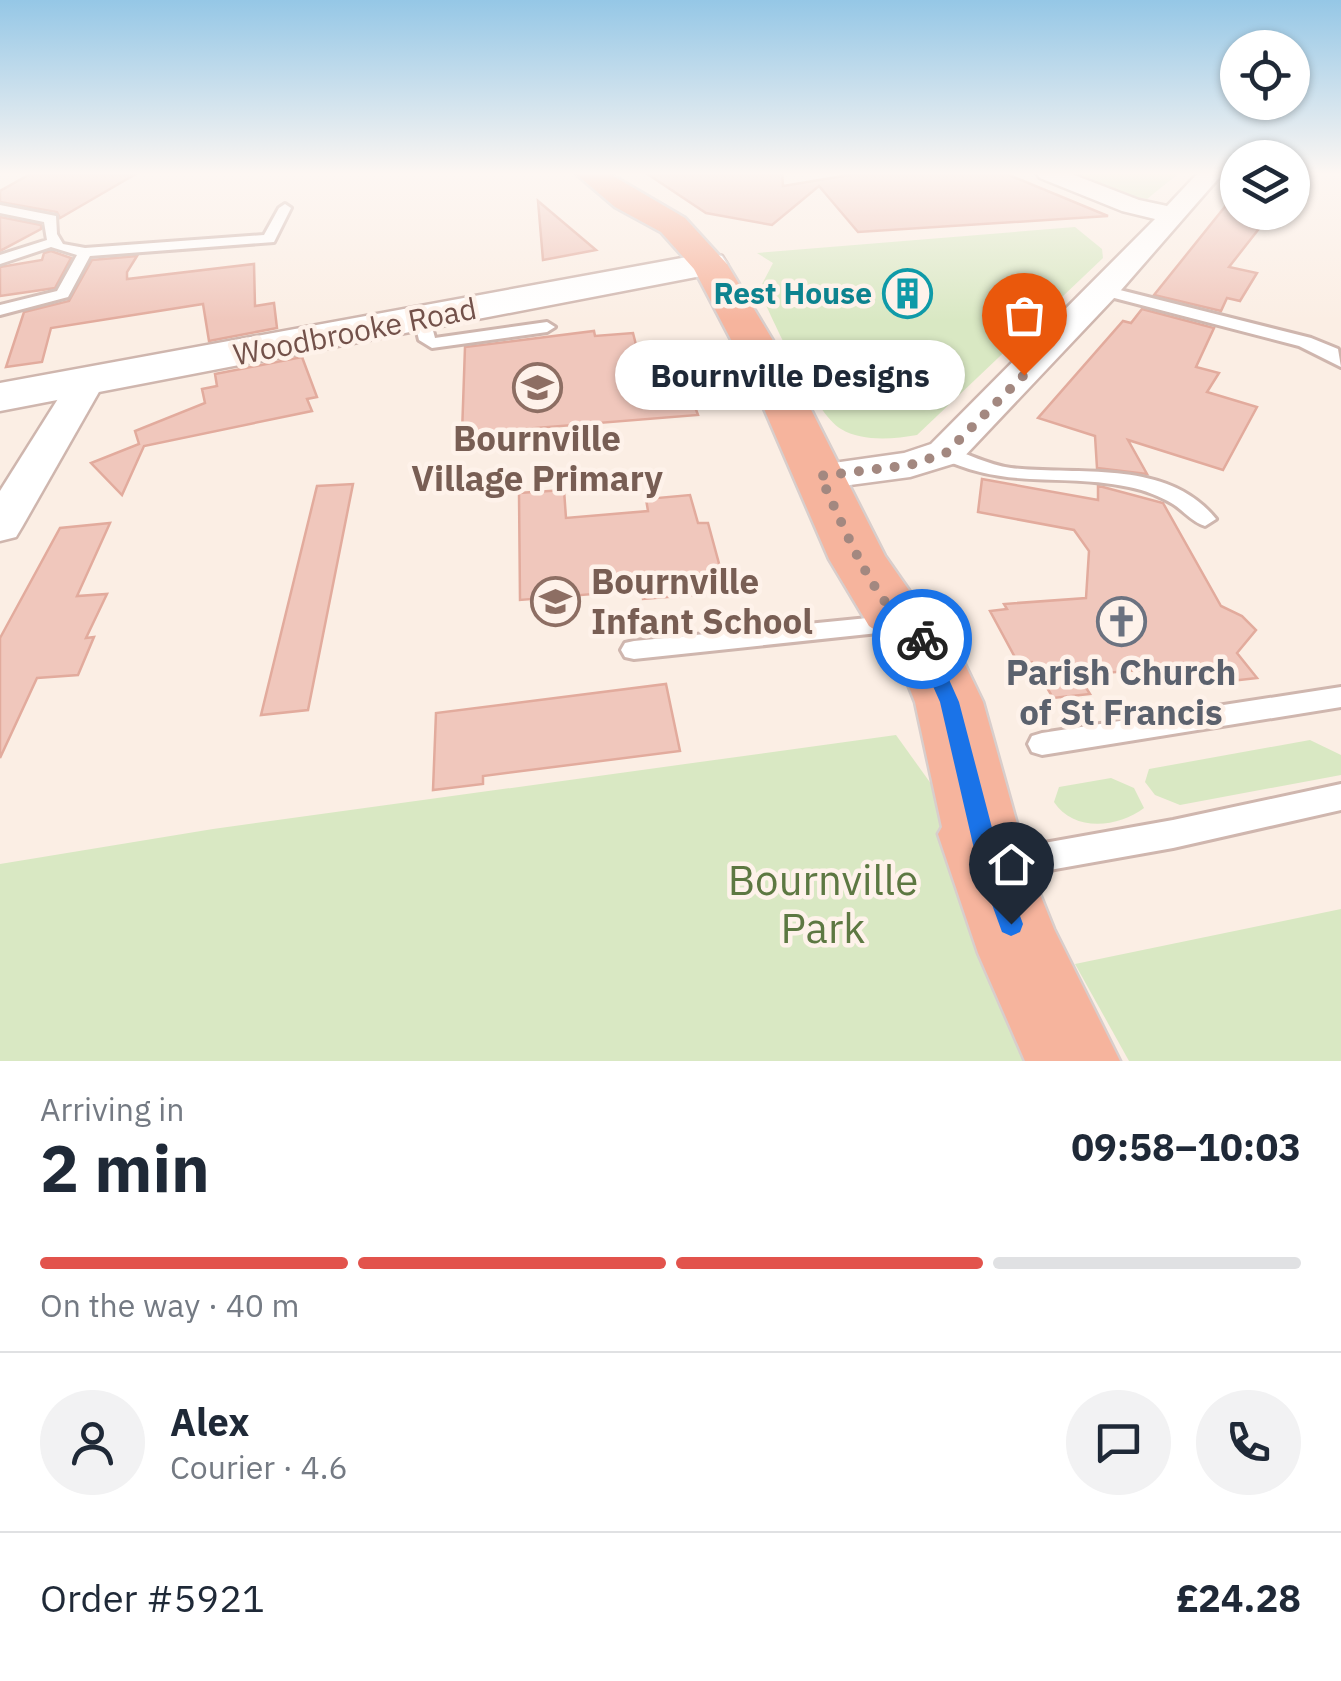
<!DOCTYPE html>
<html lang="en">
<head>
<meta charset="utf-8">
<style>
  :root { --surface:#fff; --page:#f2f2f3; --text:#1f2937; --muted:#747a83; --line:#e0e1e3; --accent:#e2534c }
  body { margin:0; font-family:"IBM Plex Sans",sans-serif; background:var(--page); color:var(--text); height:100vh; display:flex; flex-direction:column; font-size:38px; white-space:nowrap }
  * { box-sizing:border-box; margin:0 }
  p { font-size:32px; color:var(--muted) }
  .icon { flex:none; width:55px; height:55px; fill:none; stroke:currentColor; stroke-width:2; stroke-linecap:round; stroke-linejoin:round }
  .map { position:relative; height:1061px; overflow:hidden }
  .side { display:flex; flex-direction:column; background:var(--surface); flex:1 }
  .side>* { flex:none }
  .fabs { position:absolute; left:1220px; top:30px; display:grid; gap:20px }
  .fabs a { display:grid; place-items:center; width:90px; height:90px; border-radius:50%; background:var(--surface); box-shadow:0 2px 8px #0004; font-size:50px }
  .pin { position:absolute; display:grid; place-items:center; width:85px; height:85px; color:#fff; margin:-102px -42px; border-radius:50% 50% 50% 0; rotate:-45deg; box-shadow:0 0 10px #0007 }
  .pin .icon { rotate:45deg }
  .courier { position:absolute; display:grid; place-items:center; width:100px; height:100px; margin:-50px; border:8px solid #1a73e8; border-radius:50%; background:#fff; color:#222; box-shadow:0 2px 12px #0007 }
  .bubble { position:absolute; height:70px; border-radius:35px; background:var(--surface); box-shadow:0 2px 8px #0004; font-size:32px; font-weight:800; line-height:70px; text-align:center }
  .headline em { font-style:normal; font-weight:800 }
  .headline div { display:flex; flex-direction:column-reverse }
  .headline { display:flex; align-items:center; justify-content:space-between; height:170px; padding:0 40px }
  h1 { font-size:65px; font-weight:800; line-height:75px }
  .bar { display:grid; grid-template-columns:repeat(4,1fr); gap:15px 10px; align-content:center; height:120px; padding:0 40px }
  .bar i { height:12px; border-radius:8px; background:var(--line) }
  .bar .current { background:var(--accent) }
  .bar p { grid-column:span 4 }
  .line { display:flex; align-items:center; gap:25px; padding:0 40px; border-top:2px solid var(--line) }
  .line div { flex:1 }
  .round { display:grid; place-items:center; flex:none; width:105px; height:105px; border-radius:52px; background:var(--page) }
  .map>svg:first-child { display:block }
  .green { fill:#d9e8c3 }
  .building { fill:#f0c7bc; stroke:#e2ab9d; stroke-width:2.5 }
  .lines { fill:none; stroke-linecap:round; stroke-linejoin:round }
  .service-casing { stroke:#cfb6ae; stroke-width:6 }
  .minor-casing { stroke:#cfb6ae; stroke-width:5 }
  .tertiary-casing { stroke:#cfb6ae; stroke-width:5 }
  .trunk-casing { stroke:#d8cecc; stroke-width:5 }
  .service { fill:#fff; fill-rule:evenodd }
  .minor { fill:#fff; fill-rule:evenodd }
  .tertiary { fill:#fff; fill-rule:evenodd }
  .trunk { fill:#f6b49d; fill-rule:evenodd }
  .route { fill:#1a73e8 }
  .done { stroke:#a38880; stroke-width:10; stroke-dasharray:0 18 }
  .labels { text-anchor:middle; stroke-width:9; stroke-linejoin:round; paint-order:stroke }
  .far-culture-label { font-size:30px; font-weight:bold; fill:#0d838f; stroke:#fef2ea; text-anchor:end }
  .far-street-label { font-size:30px; fill:#73514a; stroke:#fef2ea }
  .education-label { font-size:35px; font-weight:bold; fill:#785e54; stroke:#fef2ea }
  .worship-label { font-size:35px; font-weight:bold; fill:#5b616d; stroke:#fef2ea }
  .near-park-label { font-size:42px; fill:#5d7842; stroke:#fef2ea }
</style>
</head>
<body>
<div class="map">
<svg width="1341" height="1061" viewBox="0 0 1341 1061">
  <rect width="100%" height="100%" fill="#fbeee4"/>
  <!-- green -->
  <g class="green">
    <polygon points="1070,173 1179,173 1147,199 1127,196"/>
    <path d="M1075 227 1102 249 1103 258 917 435C894 439 862 442 841 429 813 411 774 322 759 290L773 263 757 253Z"/>
    <polygon points="896,735 990,866 1073,1061 0,1061 0,864 213,829"/>
    <polygon points="1310,740 1341,755 1341,775 1180,805 1155,795 1145,782 1149,769"/>
    <path d="M1111 778 1134 788 1144 808C1118 828 1073 832 1054 802L1059 787Z"/>
    <polygon points="1341,909 1341,1061 1129,1061 1075,964"/>
  </g>
  <!-- building -->
  <g class="building">
    <polygon points="32,173 134,175 60,218 57,212 0,202 0,191"/>
    <polygon points="646,173 782,173 783,186 861,173 1004,173 1108,216 858,232 819,186 772,225 706,213"/>
    <polygon points="1236,193 1238,212 1272,212 1229,267 1257,273 1240,301 1227,298 1221,311 1154,295"/>
    <polygon points="538,201 596,250 543,260"/>
    <polygon points="0,217 41,225 41,229 0,251"/>
    <polygon points="51,251 71,258 55,288 0,296 0,267 42,260 44,253"/>
    <polygon points="137,256 127,272 127,279 254,264 255,306 274,303 277,328 209,341 203,304 51,328 42,362 6,367 24,312 69,301 92,260"/>
    <polygon points="1142,309 1214,328 1196,367 1219,373 1207,392 1257,407 1223,470 1128,440 1147,474 1097,468 1095,436 1038,418 1123,321 1131,323"/>
    <polygon points="594,331 595,336 633,333 647,388 687,385 698,415 462,434 465,347"/>
    <polygon points="302,357 317,397 307,399 312,411 144,446 122,495 91,463 139,444 135,431 205,403 202,389 217,386 215,374"/>
    <polygon points="982,479 1098,500 1098,486 1103,487 1163,503 1221,606 1242,616 1256,630 1237,653 1257,678 1205,684 1192,666 1078,675 1090,694 1053,698 1032,662 1018,663 990,611 1007,609 1004,604 1086,598 1089,551 1074,530 978,512"/>
    <polygon points="353,484 308,710 261,715 317,486"/>
    <polygon points="564,490 566,518 648,511 646,499 690,495 698,523 708,523 721,571 700,573 705,594 643,599 642,590 520,600 519,493"/>
    <polygon points="110,523 77,596 107,594 86,638 94,637 78,675 37,678 0,758 0,638 60,528"/>
    <polygon points="666,684 680,751 483,776 483,784 433,790 436,713"/>
  </g>
  <g class="lines">
    <defs>
      <g id="service">
        <polygon points="285,204 291,208 274,242 90,256 68,297 0,315 0,305 57,291 77,255 51,247 0,264 0,255 47,240 44,222 0,213 0,205 56,216 57,234 63,244 85,248 264,235 279,208"/>
        <polygon points="1104,286 1311,338 1338,349 1341,367 1299,346 1099,294 1096,291"/>
        <polygon points="422,314 430,319 435,338 547,322 555,327 547,332 432,348 419,340 414,319"/>
        <path d="M945 447C968 453 987 465 1011 468 1079 476 1167 458 1216 519L1205 526C1192 522 1184 511 1173 504 1160 496 1144 490 1129 487 1058 472 1011 491 938 457L935 453 938 449Z"/>
        <polygon points="888,616 897,619 901,625 897,631 634,659 625,657 621,650 625,643 634,641"/>
        <polygon points="1341,687 1341,707 1042,755 1032,752 1028,744 1032,736 1042,733"/>
        <polygon points="1341,784 1341,810 1173,848 999,879 987,875 983,865 987,855 999,851 1173,820"/>
      </g>
      <g id="minor">
        <polygon points="1036,173 1069,173 1139,200 1167,206 1198,173 1223,173 1115,297 959,462 910,477 820,489 805,485 799,476 805,467 904,453 931,444 1155,219 1122,211 1040,178"/>
        <polygon points="86,372 99,375 104,383 22,527 16,537 0,541 0,491 73,375"/>
      </g>
      <polygon id="tertiary" points="709,253 722,256 727,264 722,272 0,411 0,383"/>
      <polygon id="trunk" points="575,173 608,173 685,218 727,264 793,374 885,556 913,596 939,614 948,629 983,702 1029,867 1054,929 1120,1061 1025,1061 978,953 938,834 942,827 915,702 891,641 869,626 829,559 749,374 694,269 661,232 615,207"/>
    </defs>
    <!-- service casing -->
    <use href="#service" class="service-casing"/>
    <!-- minor casing -->
    <use href="#minor" class="minor-casing"/>
    <!-- tertiary casing -->
    <use href="#tertiary" class="tertiary-casing"/>
    <!-- trunk casing -->
    <use href="#trunk" class="trunk-casing"/>
    <!-- service -->
    <use href="#service" class="service"/>
    <!-- minor -->
    <use href="#minor" class="minor"/>
    <!-- tertiary -->
    <use href="#tertiary" class="tertiary"/>
    <!-- trunk -->
    <use href="#trunk" class="trunk"/>
  </g>
  <!-- sky -->
  <linearGradient id="sky" x2="0" y2="1"><stop stop-color="#95c7e6"/><stop offset="0.54" stop-color="#fdf7f3"/><stop offset="1" stop-color="#fdf7f3" stop-opacity="0"/></linearGradient>
  <rect width="1341" height="321" fill="url(#sky)"/>
  <!-- route -->
  <polygon class="route" points="922,633 931,639 959,702 1002,866 1023,924 1020,932 1011,936 1002,932 978,866 940,702 912,639"/>
  <g class="lines">
    <!-- done -->
    <path class="done" d="M922 639C915 623 899 620 889 607 859 568 841 520 820 476L910 465 946 453 1024 375"/>
  </g>
  <!-- icons -->
  <defs>
    <symbol id="building-ring" viewBox="-11 -11 22 22"><circle r="9.5" fill="#fef2ea" stroke="#0f9aa8" stroke-width="1.5"/><path d="M-4-6H4V6H1V3H-1V6H-4ZM-2.5-4.3h1.7v1.8h-1.7ZM.8-4.3h1.7v1.8H.8ZM-2.5-1h1.7V.8h-1.7ZM.8-1h1.7V.8H.8Z" fill="#0f9aa8"/></symbol>
    <symbol id="school-ring" viewBox="-11 -11 22 22"><circle r="9.5" fill="#fef2ea" stroke="#8d6e63" stroke-width="1.5"/><path d="M0-5L7-2L0 1L-7-2ZM-4 1L0 2.5L4 1V4Q0 6-4 4Z" fill="#8d6e63"/></symbol>
    <symbol id="church-ring" viewBox="-11 -11 22 22"><circle r="9.5" fill="#fef2ea" stroke="#6b7280" stroke-width="1.5"/><path d="M-1.2-6h2.4v3.5h3.3v2.4h-3.3V6h-2.4V-.1h-3.3v-2.4h3.3Z" fill="#6b7280"/></symbol>
  </defs>
  <g fill-rule="evenodd">
    <use href="#building-ring" x="880" y="266" width="55" height="55"/>
    <use href="#school-ring" x="510" y="360" width="55" height="55"/>
    <use href="#school-ring" x="528" y="574" width="55" height="55"/>
    <use href="#church-ring" x="1094" y="594" width="55" height="55"/>
  </g>
  <g class="labels">
    <!-- far-culture labels -->
    <g class="far-culture-label">
      <text x="872" y="304">Rest House</text>
    </g>
    <!-- far-street labels -->
    <g class="far-street-label">
      <text transform="translate(355 332) rotate(-11)" y="10">Woodbrooke Road</text>
    </g>
    <!-- education labels -->
    <g class="education-label">
      <text x="537" y="451">Bournville<tspan x="537" dy="40">Village Primary</tspan></text>
      <text x="591" y="594" text-anchor="start">Bournville<tspan x="591" dy="40">Infant School</tspan></text>
    </g>
    <!-- worship labels -->
    <g class="worship-label">
      <text x="1121" y="685">Parish Church<tspan x="1121" dy="40">of St Francis</tspan></text>
    </g>
    <!-- near-park labels -->
    <g class="near-park-label">
      <text x="823" y="895">Bournville<tspan x="823" dy="48">Park</tspan></text>
    </g>
  </g>
</svg>
<div class="fabs">
<a><svg class="icon" aria-label="locate" viewBox="0 0 24 24"><circle cx="12" cy="12" r="6"/><path d="M12 2v4M12 18v4M2 12h4M18 12h4"/></svg></a>
<a><svg class="icon" aria-label="layers" viewBox="0 0 24 24"><path d="M12 4l9 5-9 5-9-5zM3 14l9 5 9-5"/></svg></a>
</div>
<div class="pin" style="left:1024px;top:375px;background:#ea580c"><svg class="icon" aria-label="bag" viewBox="0 0 24 24"><path d="M5 8h14l-1 12H6zM9 8a3 3 0 0 1 6 0"/></svg></div>
<div class="pin" style="left:1011px;top:924px;background:#1f2937"><svg class="icon" aria-label="home" viewBox="0 0 24 24"><path d="M3 11l9-7 9 7M6 9v11h12V9"/></svg></div>
<div class="courier" style="left:922px;top:639px"><svg class="icon" aria-label="bike" viewBox="0 0 24 24"><circle cx="6" cy="16" r="4"/><circle cx="18" cy="16" r="4"/><path d="M6 16l4-8h5l3 8M10 8l3 8H6M13 5h3"/></svg></div>
<div class="bubble" style="left:615px;top:340px;width:350px">Bournville Designs</div>
</div>
<section class="side">
<div class="headline"><div><h1>2 min</h1><p>Arriving in</p></div><em>09:58–10:03</em></div>
<div class="bar"><i class="current"></i><i class="current"></i><i class="current"></i><i></i><p>On the way · 40 m</p></div>
<div class="line" style="height:180px"><a class="round"><svg class="icon" aria-label="person" viewBox="0 0 24 24"><circle cx="12" cy="8" r="4"/><path d="M4 21q1-7 8-7t8 7"/></svg></a><div><b>Alex</b><p>Courier · 4.6</p></div><a class="round"><svg class="icon" aria-label="chat" viewBox="0 0 24 24"><path d="M4 5h16v11H9l-5 4z"/></svg></a><a class="round"><svg class="icon" aria-label="phone" viewBox="0 0 24 24"><path d="M5 4h4l2 5-3 2q2 4 5 5l2-3 5 2v4C11 20 4 13 5 4z"/></svg></a></div>
<div class="line" style="height:130px"><div>Order #5921</div><b>£24.28</b></div>
</section>
</body>
</html>
